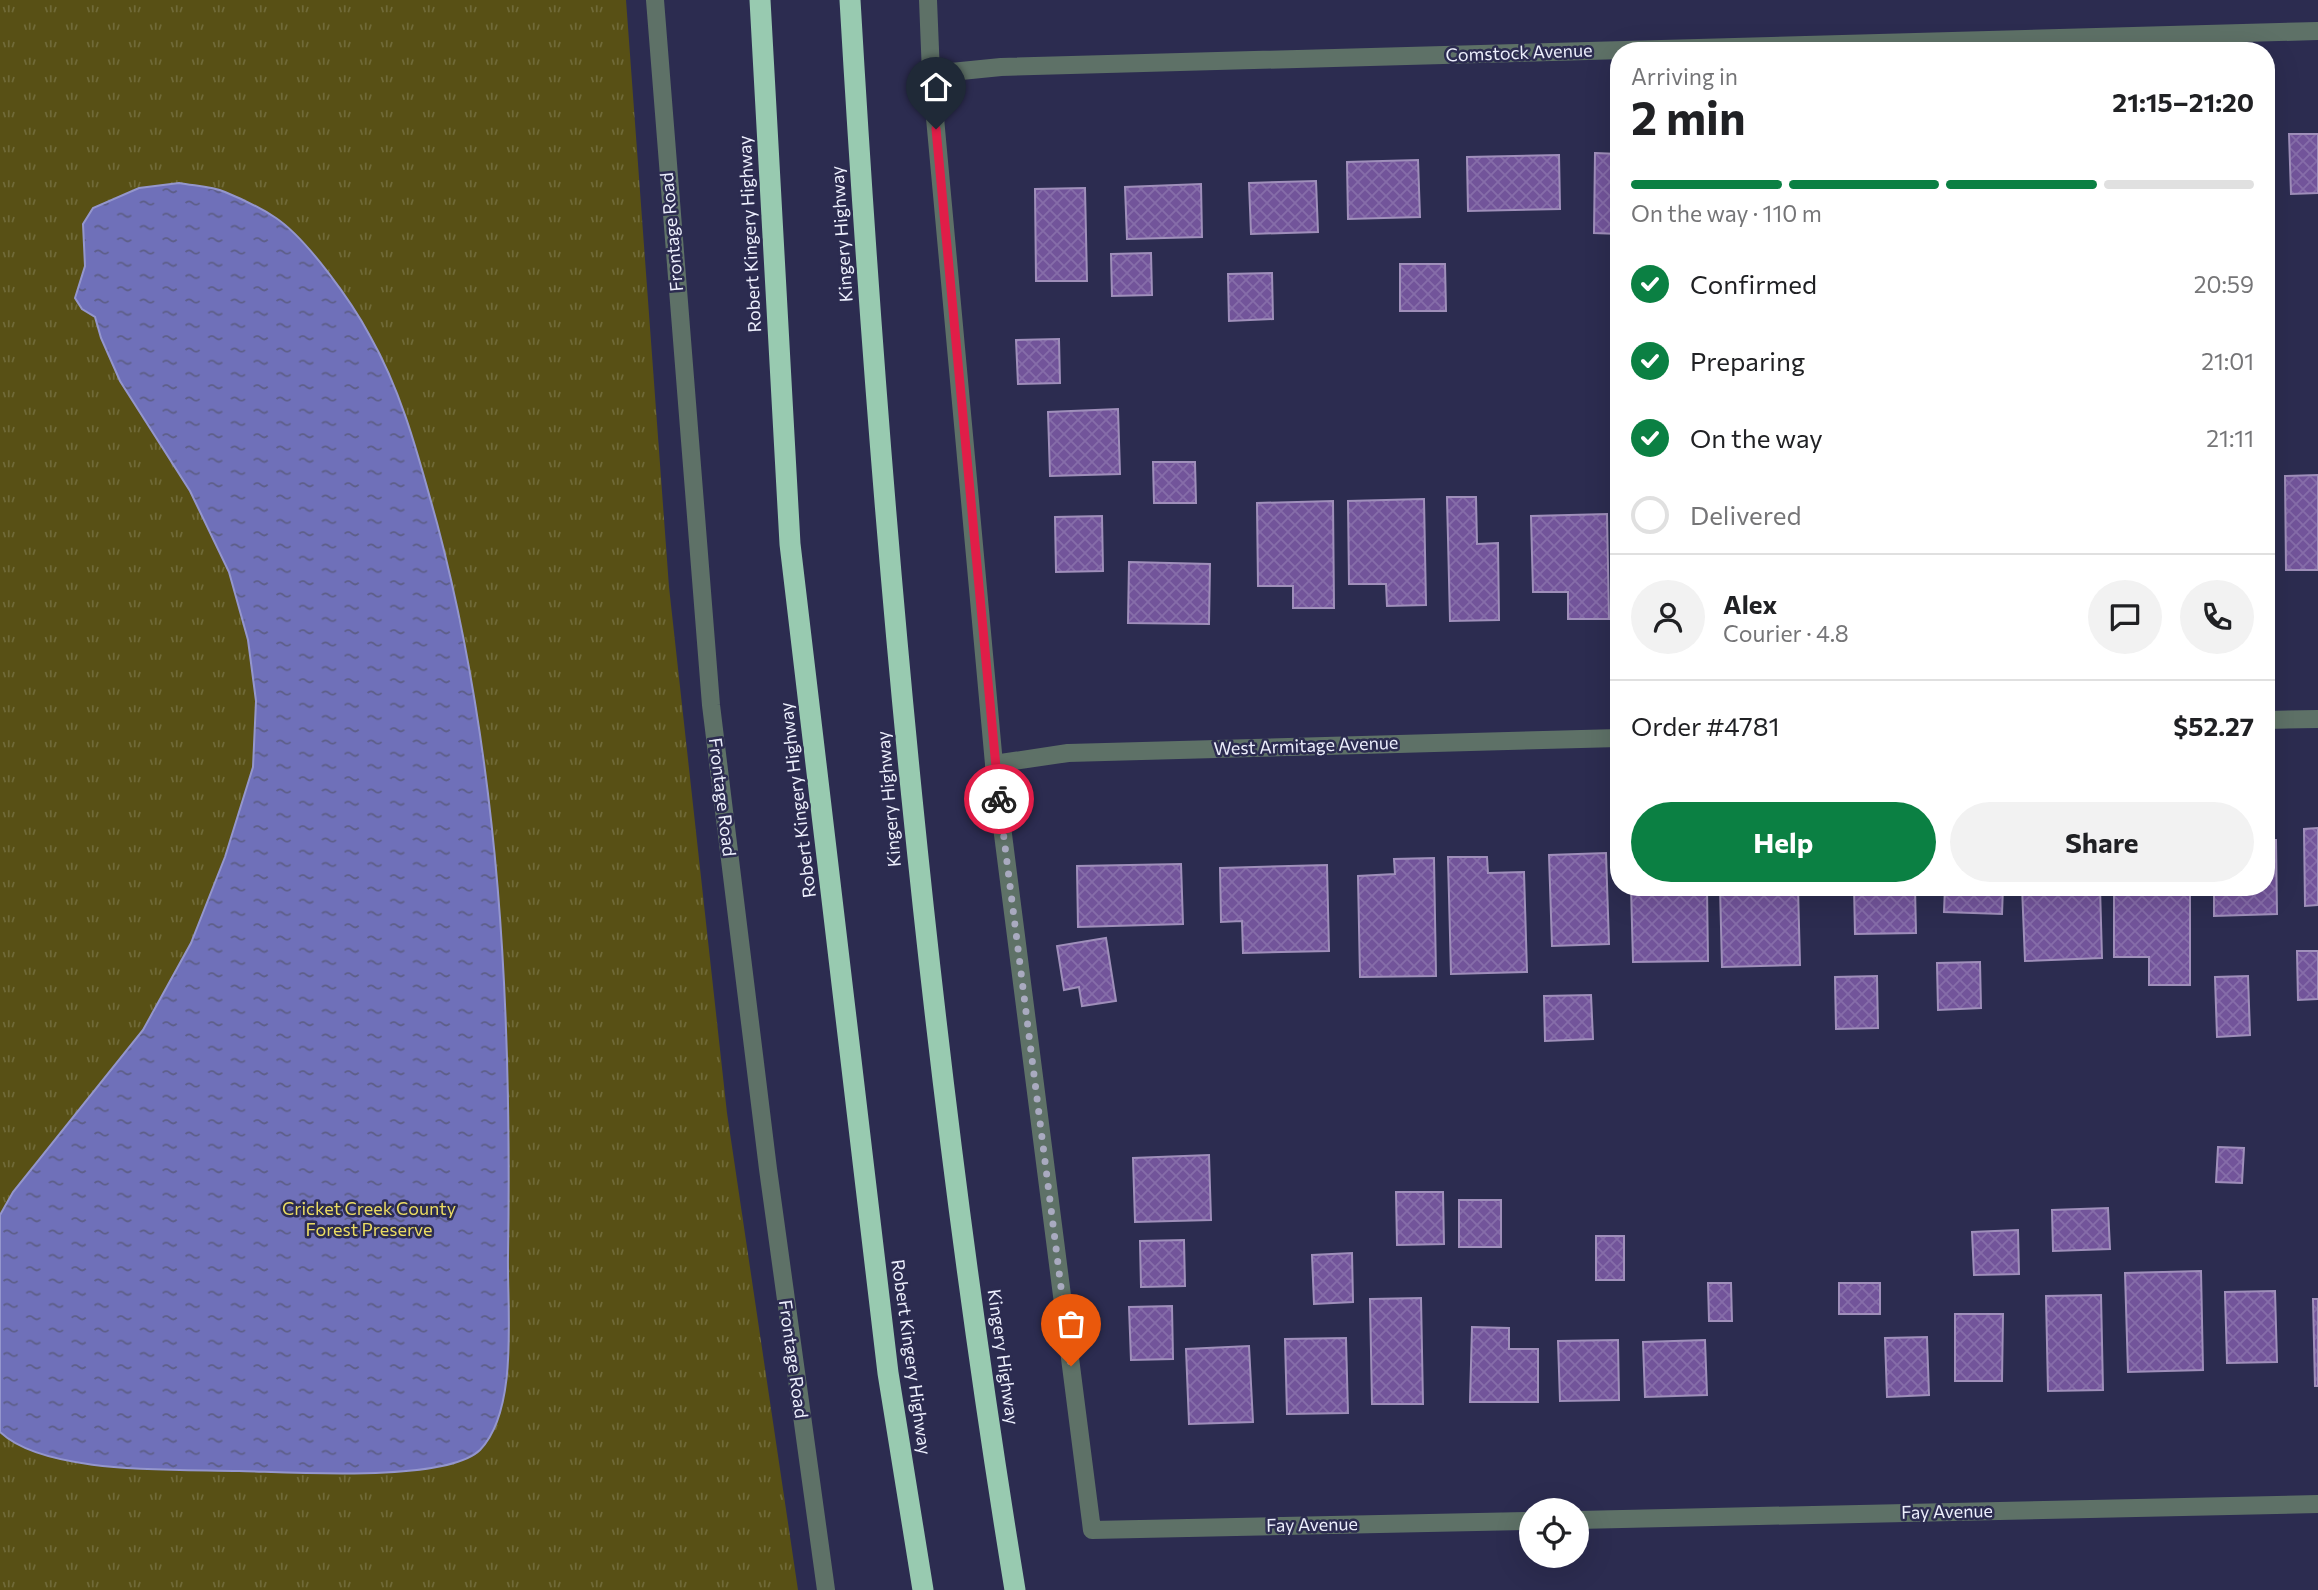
<!DOCTYPE html>
<html lang="en">
<head>
<meta charset="utf-8">
<style>
  :root { --surface:#fff; --page:#f2f2f2; --text:#202124; --muted:#757577; --line:#e0e0e0; --accent:#0b8043 }
  body { margin:0; font-family:Commissioner,sans-serif; background:var(--page); color:var(--text); height:100vh; display:flex; flex-direction:column; font-size:26px; white-space:nowrap }
  * { box-sizing:border-box; margin:0 }
  p { font-size:23px; color:var(--muted) }
  .icon { flex:none; width:38px; height:38px; fill:none; stroke:currentColor; stroke-width:2; stroke-linecap:round; stroke-linejoin:round }
  .map { position:relative; flex:1; overflow:hidden }
  .drawer { position:absolute; left:1610px; top:42px; width:665px; height:854px; display:flex; flex-direction:column; background:var(--surface); border-radius:28px; box-shadow:0 7px 28px #0002 }
  .drawer>* { flex:none }
  .buttons { position:absolute; left:1519px; top:1498px; display:grid; gap:14px }
  .buttons a { display:grid; place-items:center; width:70px; height:70px; border-radius:50%; background:var(--surface); box-shadow:0 7px 28px #0002; font-size:35px }
  .pin { position:absolute; display:grid; place-items:center; width:60px; height:60px; color:#fff; margin:-72px -30px; border-radius:50% 50% 50% 0; rotate:-45deg; box-shadow:0 0 7px #0007 }
  .pin .icon { rotate:45deg }
  .courier { position:absolute; display:grid; place-items:center; width:70px; height:70px; margin:-35px; border:5px solid #e11d48; border-radius:50%; background:#fff; color:#222; box-shadow:0 2px 9px #0007 }
  .overview em { font-style:normal; font-weight:700 }
  .overview div { display:flex; flex-direction:column-reverse }
  .overview { display:flex; align-items:center; justify-content:space-between; height:119px; padding:0 21px }
  h1 { font-size:46px; font-weight:700; line-height:52px }
  .bar { display:grid; grid-template-columns:repeat(4,1fr); gap:10px 7px; align-content:center; height:84px; padding:0 21px }
  .bar i { height:9px; border-radius:5px; background:var(--line) }
  .bar .current { background:var(--accent) }
  .bar p { grid-column:span 4 }
  .line { display:flex; align-items:center; gap:18px; padding:0 21px; border-top:2px solid var(--line) }
  .line div { flex:1 }
  .round { display:grid; place-items:center; flex:none; width:74px; height:74px; border-radius:37px; background:var(--page) }
  ol { padding:0 21px; list-style:none }
  li { display:flex; align-items:center; gap:21px; height:77px }
  li p { margin-inline-start:auto }
  li .icon { padding:7px; border-radius:50%; background:var(--accent); color:#fff; stroke-width:4 }
  li:last-child { color:var(--muted) }
  li i { width:38px; height:38px; border:4px solid var(--line); border-radius:50% }
  .button { display:flex; gap:14px; margin-top:auto; padding:14px 21px }
  .button a { flex:1; height:80px; border-radius:42px; background:var(--accent); color:#fff; font-size:28px; font-weight:700; line-height:80px; text-align:center }
  .button a+a { background:var(--page); color:var(--text) }
  .map>svg:first-child { display:block }
  .grass { fill:url(#grass-tufts) }
  .water { fill:url(#water-ripples); stroke:#9496cd; stroke-width:2 }
  .building { fill:url(#building-cross-hatch); stroke:#9f8fba; stroke-width:2 }
  .lines { fill:none; stroke-linecap:round; stroke-linejoin:round }
  .street { stroke:#5e7167; stroke-width:18 }
  .highway { stroke:#98cab0; stroke-width:21 }
  .done { stroke:#a9aac0; stroke-width:7; stroke-dasharray:0 12.6 }
  .route { stroke:#e11d48; stroke-width:9 }
  .labels { text-anchor:middle; stroke-width:5; stroke-linejoin:round; paint-order:stroke }
  .street-label { font-size:18px; fill:#eceefc; stroke:#2c2c50 }
  .park-label { font-size:18px; fill:#ebdc63; stroke:#2c2c50 }
</style>
</head>
<body>
<div class="map">
<svg width="2318" height="1590" viewBox="0 0 2318 1590">
  <defs>
    <pattern id="grass-tufts" width="24" height="20" patternUnits="userSpaceOnUse" patternTransform="scale(1.75)"><rect width="24" height="20" fill="#585015"/><path d="M3 7l-1-3M5 7V3M7 7l1-3M15 17l-1-3M17 17v-4M19 17l1-3" fill="none" stroke="#706a38"/></pattern>
    <pattern id="water-ripples" width="26" height="14" patternUnits="userSpaceOnUse" patternTransform="scale(1.75)"><rect width="26" height="14" fill="#6f70b9"/><path d="M2 4q2-2 4 0t4 0M15 11q2-2 4 0t4 0" fill="none" stroke="#5d5e88"/></pattern>
    <pattern id="building-cross-hatch" width="8" height="8" patternUnits="userSpaceOnUse" patternTransform="scale(1.75)"><rect width="8" height="8" fill="#72549a"/><path d="M0 0l8 8M0 8l8-8" fill="none" stroke="#866da9"/></pattern>
  </defs>
  <rect width="100%" height="100%" fill="#2c2c50"/>
  <!-- grass -->
  <polygon class="grass" points="0,0 626,0 669,587 727,1113 798,1590 0,1590"/>
  <!-- water -->
  <path class="water" d="M179 183C194 186 211 186 225 192 242 199 261 208 276 218 307 239 352 302 370 336 403 394 419 459 437 523 500 761 512 1012 508 1257 507 1309 519 1410 480 1450 446 1483 289 1472 239 1471 176 1469 45 1475 0 1432V1215L13 1192 143 1030 191 943 225 857 253 767 256 701 248 640 229 572 190 491 120 381 101 338 95 317 82 309 75 298 85 266 83 224 93 208 139 188Z"/>
  <!-- building -->
  <g class="building">
    <polygon points="2289,134 2318,134 2318,193 2291,194"/>
    <polygon points="1595,153 1619,154 1619,234 1594,233"/>
    <polygon points="1559,155 1560,209 1468,211 1467,157"/>
    <polygon points="1418,160 1420,217 1348,219 1347,162"/>
    <polygon points="1316,181 1318,232 1251,234 1249,183"/>
    <polygon points="1201,184 1202,237 1127,239 1125,187"/>
    <polygon points="1085,188 1087,281 1036,281 1035,189"/>
    <polygon points="1151,253 1152,295 1112,296 1111,254"/>
    <polygon points="1400,264 1445,264 1446,311 1400,311"/>
    <polygon points="1272,273 1273,319 1229,321 1228,274"/>
    <polygon points="1059,339 1060,383 1018,384 1016,340"/>
    <polygon points="1118,409 1120,474 1050,476 1048,412"/>
    <polygon points="1153,462 1195,462 1196,503 1154,503"/>
    <polygon points="2318,475 2318,570 2286,570 2285,476"/>
    <polygon points="1447,497 1476,497 1477,544 1498,543 1499,620 1450,621"/>
    <polygon points="1424,499 1426,605 1387,606 1386,584 1349,584 1348,501"/>
    <polygon points="1333,501 1334,608 1293,608 1293,586 1258,586 1257,503"/>
    <polygon points="2266,506 2268,506 2270,594 2266,594"/>
    <polygon points="1607,514 1609,619 1568,619 1568,592 1533,592 1531,516"/>
    <polygon points="1102,516 1103,571 1056,572 1055,517"/>
    <polygon points="1129,562 1210,564 1209,624 1128,623"/>
    <polygon points="2318,828 2318,905 2305,906 2304,829"/>
    <polygon points="2266,840 2276,840 2277,914 2214,916 2214,887 2266,887"/>
    <polygon points="1606,853 1609,944 1552,946 1549,855"/>
    <polygon points="1448,857 1487,857 1488,873 1524,872 1527,972 1451,974"/>
    <polygon points="1434,858 1436,976 1360,977 1358,876 1395,874 1394,859"/>
    <polygon points="1181,864 1183,924 1078,927 1077,866"/>
    <polygon points="1327,865 1329,951 1243,953 1242,921 1221,922 1220,868"/>
    <polygon points="1631,887 1707,887 1708,961 1633,962"/>
    <polygon points="1720,887 1798,887 1800,965 1722,967"/>
    <polygon points="1854,887 1915,887 1916,933 1855,934"/>
    <polygon points="1945,887 2003,887 2002,914 1944,912"/>
    <polygon points="2022,887 2100,887 2102,958 2025,961"/>
    <polygon points="2114,887 2190,887 2190,985 2149,985 2149,957 2114,957"/>
    <polygon points="1106,938 1116,1001 1082,1006 1079,987 1064,990 1057,946"/>
    <polygon points="2297,951 2318,951 2318,999 2298,1000"/>
    <polygon points="1980,962 1981,1008 1938,1010 1937,963"/>
    <polygon points="1877,976 1878,1028 1836,1029 1835,977"/>
    <polygon points="2248,976 2250,1035 2217,1037 2215,977"/>
    <polygon points="1591,995 1593,1039 1545,1041 1544,996"/>
    <polygon points="2218,1147 2244,1148 2242,1183 2216,1182"/>
    <polygon points="1209,1155 1211,1220 1135,1222 1133,1158"/>
    <polygon points="1396,1192 1443,1192 1444,1244 1397,1245"/>
    <rect x="1459" y="1200" width="42" height="47"/>
    <polygon points="2108,1208 2110,1249 2053,1251 2052,1210"/>
    <polygon points="2018,1230 2019,1274 1974,1275 1972,1232"/>
    <rect x="1596" y="1236" width="28" height="44"/>
    <polygon points="1184,1240 1185,1286 1141,1287 1140,1241"/>
    <polygon points="1352,1253 1353,1302 1314,1304 1312,1255"/>
    <polygon points="2201,1271 2203,1370 2128,1372 2125,1273"/>
    <polygon points="1708,1283 1731,1283 1732,1321 1709,1321"/>
    <rect x="1839" y="1283" width="41" height="31"/>
    <polygon points="2275,1291 2277,1362 2227,1363 2225,1292"/>
    <polygon points="2101,1295 2103,1390 2048,1391 2046,1296"/>
    <polygon points="1421,1298 1423,1404 1372,1404 1370,1299"/>
    <polygon points="2313,1299 2318,1299 2318,1386 2315,1386"/>
    <polygon points="1172,1306 1173,1359 1131,1360 1129,1307"/>
    <polygon points="1955,1314 2003,1314 2002,1381 1955,1381"/>
    <polygon points="1472,1327 1509,1328 1509,1349 1538,1349 1538,1402 1470,1402"/>
    <polygon points="1927,1337 1929,1395 1887,1397 1885,1338"/>
    <polygon points="1346,1338 1348,1413 1287,1414 1285,1339"/>
    <polygon points="1618,1340 1619,1400 1560,1401 1558,1341"/>
    <polygon points="1705,1340 1707,1395 1645,1397 1643,1342"/>
    <polygon points="1249,1346 1253,1422 1189,1424 1186,1349"/>
  </g>
  <g class="lines">
    <!-- street -->
    <g class="street">
      <polyline points="655,0 711,705 768,1169 826,1590"/>
      <polyline points="928,0 931,74 994,764 1092,1530 1531,1521"/>
      <polyline points="931,74 1001,67 2318,31"/>
      <polyline points="2266,720 2318,719"/>
      <polyline points="994,764 1068,753 1619,738"/>
      <polyline points="1577,1520 2318,1504"/>
    </g>
    <!-- highway -->
    <g class="highway">
      <polyline points="760,0 790,544 888,1373 923,1590"/>
      <path d="M850 0C881 532 929 1064 1015 1590"/>
    </g>
  </g>
  <g class="lines">
    <!-- done -->
    <polyline class="done" points="999,799 1071,1366"/>
    <!-- route -->
    <polyline class="route" points="936,129 999,799"/>
  </g>
  <g class="labels">
    <!-- street labels -->
    <g class="street-label">
      <text transform="translate(1519 53) rotate(-2)" y="6">Comstock Avenue</text>
      <text transform="translate(672 232) rotate(-95)" y="6">Frontage Road</text>
      <text transform="translate(750 234) rotate(-93)" y="6">Robert Kingery Highway</text>
      <text transform="translate(842 234) rotate(-94)" y="6">Kingery Highway</text>
      <text transform="translate(1306 746) rotate(-2)" y="6">West Armitage Avenue</text>
      <text transform="translate(722 797) rotate(83)" y="6">Frontage Road</text>
      <text transform="translate(889 799) rotate(-95)" y="6">Kingery Highway</text>
      <text transform="translate(798 800) rotate(-97)" y="6">Robert Kingery Highway</text>
      <text transform="translate(911 1357) rotate(82)" y="6">Robert Kingery Highway</text>
      <text transform="translate(1003 1357) rotate(82)" y="6">Kingery Highway</text>
      <text transform="translate(793 1359) rotate(82)" y="6">Frontage Road</text>
      <text transform="translate(1947 1512) rotate(-1)" y="6">Fay Avenue</text>
      <text transform="translate(1312 1525) rotate(-1)" y="6">Fay Avenue</text>
    </g>
    <!-- park labels -->
    <g class="park-label">
      <text x="369" y="1215">Cricket Creek County<tspan x="369" dy="21">Forest Preserve</tspan></text>
    </g>
  </g>
</svg>
<div class="buttons">
<a><svg class="icon" aria-label="locate" viewBox="0 0 24 24"><circle cx="12" cy="12" r="6"/><path d="M12 2v4M12 18v4M2 12h4M18 12h4"/></svg></a>
</div>
<div class="pin" style="left:1071px;top:1366px;background:#ea580c"><svg class="icon" aria-label="bag" viewBox="0 0 24 24"><path d="M5 8h14l-1 12H6zM9 8a3 3 0 0 1 6 0"/></svg></div>
<div class="pin" style="left:936px;top:129px;background:#1f2937"><svg class="icon" aria-label="home" viewBox="0 0 24 24"><path d="M3 11l9-7 9 7M6 9v11h12V9"/></svg></div>
<div class="courier" style="left:999px;top:799px"><svg class="icon" aria-label="bike" viewBox="0 0 24 24"><circle cx="6" cy="16" r="4"/><circle cx="18" cy="16" r="4"/><path d="M6 16l4-8h5l3 8M10 8l3 8H6M13 5h3"/></svg></div>
<section class="drawer">
<div class="overview"><div><h1>2 min</h1><p>Arriving in</p></div><em>21:15–21:20</em></div>
<div class="bar"><i class="current"></i><i class="current"></i><i class="current"></i><i></i><p>On the way · 110 m</p></div>
<ol>
<li><svg class="icon" aria-label="check" viewBox="0 0 24 24"><path d="M5 12l5 5 9-10"/></svg>Confirmed<p>20:59</p></li>
<li><svg class="icon" aria-label="check" viewBox="0 0 24 24"><path d="M5 12l5 5 9-10"/></svg>Preparing<p>21:01</p></li>
<li><svg class="icon" aria-label="check" viewBox="0 0 24 24"><path d="M5 12l5 5 9-10"/></svg>On the way<p>21:11</p></li>
<li><i></i>Delivered</li>
</ol>
<div class="line" style="height:126px"><a class="round"><svg class="icon" aria-label="person" viewBox="0 0 24 24"><circle cx="12" cy="8" r="4"/><path d="M4 21q1-7 8-7t8 7"/></svg></a><div><b>Alex</b><p>Courier · 4.8</p></div><a class="round"><svg class="icon" aria-label="chat" viewBox="0 0 24 24"><path d="M4 5h16v11H9l-5 4z"/></svg></a><a class="round"><svg class="icon" aria-label="phone" viewBox="0 0 24 24"><path d="M5 4h4l2 5-3 2q2 4 5 5l2-3 5 2v4C11 20 4 13 5 4z"/></svg></a></div>
<div class="line" style="height:91px"><div>Order #4781</div><b>$52.27</b></div>
<div class="button"><a>Help</a><a>Share</a></div>
</section>
</div>
</body>
</html>
